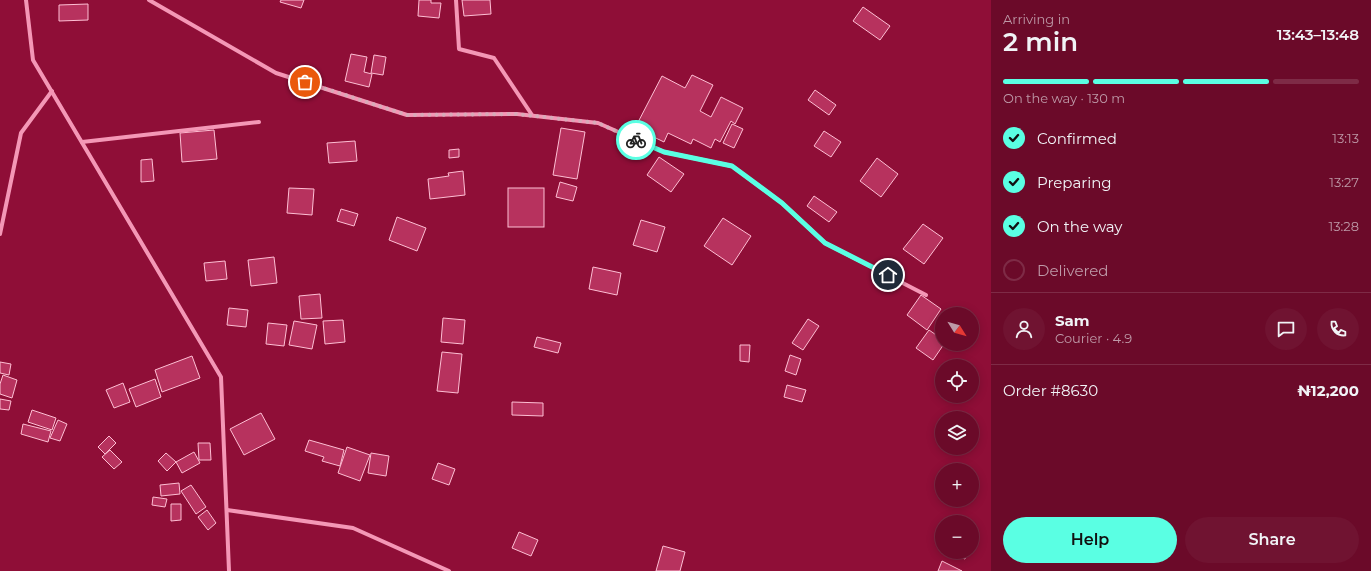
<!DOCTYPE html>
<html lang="en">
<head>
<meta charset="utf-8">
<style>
  :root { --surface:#6b0a29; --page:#701331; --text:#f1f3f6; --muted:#be9aa8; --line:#7e2b46; --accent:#5affe3 }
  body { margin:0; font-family:Montserrat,sans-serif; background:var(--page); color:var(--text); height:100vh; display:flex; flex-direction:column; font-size:15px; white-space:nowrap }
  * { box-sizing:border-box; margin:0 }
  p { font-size:13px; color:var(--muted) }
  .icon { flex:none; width:22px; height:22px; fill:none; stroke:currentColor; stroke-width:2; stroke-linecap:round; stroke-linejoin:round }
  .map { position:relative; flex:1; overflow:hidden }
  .details { display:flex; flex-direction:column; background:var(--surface); width:380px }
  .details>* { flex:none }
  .needle { width:26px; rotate:127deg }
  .fabs { position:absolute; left:935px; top:307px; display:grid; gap:8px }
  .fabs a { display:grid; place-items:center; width:44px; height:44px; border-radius:50%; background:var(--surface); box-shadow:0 2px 10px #0003,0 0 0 1px var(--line); font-size:20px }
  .pin { position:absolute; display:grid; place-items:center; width:34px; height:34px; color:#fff; margin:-17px; border:2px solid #fff; border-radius:50%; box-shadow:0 1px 4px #0007 }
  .courier { position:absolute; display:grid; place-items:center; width:40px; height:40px; margin:-20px; border:3px solid #5affe3; border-radius:50%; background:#fff; color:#222; box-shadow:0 1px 5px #0007 }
  .overview em { font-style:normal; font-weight:600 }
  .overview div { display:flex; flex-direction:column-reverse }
  .overview { display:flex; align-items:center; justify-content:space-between; height:68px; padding:0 12px }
  h1 { font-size:26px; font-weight:600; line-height:30px }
  .bar { display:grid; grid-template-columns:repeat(4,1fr); gap:6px 4px; align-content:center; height:48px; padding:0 12px }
  .bar i { height:5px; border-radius:3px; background:var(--line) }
  .bar .on { background:var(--accent) }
  .bar p { grid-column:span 4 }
  .line { display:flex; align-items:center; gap:10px; padding:0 12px; border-top:1px solid var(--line) }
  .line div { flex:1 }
  .round { display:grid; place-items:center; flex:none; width:42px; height:42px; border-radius:21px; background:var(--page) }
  ol { padding:0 12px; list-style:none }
  li { display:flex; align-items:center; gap:12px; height:44px }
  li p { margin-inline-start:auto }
  li .icon { padding:4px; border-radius:50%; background:var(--accent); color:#111; stroke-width:4 }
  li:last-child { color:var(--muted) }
  li i { width:22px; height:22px; border:2px solid var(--line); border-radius:50% }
  .primary-button { display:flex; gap:8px; margin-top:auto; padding:8px 12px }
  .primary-button a { flex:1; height:46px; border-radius:24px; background:var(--accent); color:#111; font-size:16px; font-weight:600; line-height:46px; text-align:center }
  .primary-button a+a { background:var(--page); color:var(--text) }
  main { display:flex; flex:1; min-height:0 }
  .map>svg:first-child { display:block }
  .building { fill:#b7325e; stroke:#febfd4 }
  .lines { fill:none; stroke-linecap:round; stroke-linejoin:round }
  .street { stroke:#f497b6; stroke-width:4 }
  .done { stroke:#d8abb9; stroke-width:4; stroke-dasharray:0 7.2 }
  .route { stroke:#5affe3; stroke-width:5 }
</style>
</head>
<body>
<main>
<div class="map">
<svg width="991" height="571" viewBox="0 0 991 571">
  <rect width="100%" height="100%" fill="#8f0e37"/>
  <!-- building -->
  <g class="building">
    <polygon points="281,0 304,0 301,8 280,2"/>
    <polygon points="419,0 431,0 431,3 441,3 439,18 418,16"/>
    <polygon points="462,0 490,0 491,14 464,16"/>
    <polygon points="88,4 88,20 59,21 59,5"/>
    <polygon points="863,7 890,26 880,40 853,21"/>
    <polygon points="351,54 367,57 364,72 372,74 369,87 345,81"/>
    <polygon points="374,55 386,57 383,75 371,73"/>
    <polygon points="692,75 713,85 700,111 711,117 721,97 743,108 735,124 731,121 720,142 715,139 711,148 693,139 691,144 668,133 664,142 635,128 662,76 685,88"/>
    <polygon points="815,90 836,105 829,115 808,100"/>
    <polygon points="732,124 743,129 734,148 723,143"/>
    <polygon points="561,128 585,132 577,179 553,175"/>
    <polygon points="214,130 217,159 182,162 180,133"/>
    <polygon points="824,131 841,142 831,157 814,146"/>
    <polygon points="355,141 357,161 329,163 327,143"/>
    <polygon points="459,149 459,157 449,158 449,150"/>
    <polygon points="659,157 684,174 671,192 647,175"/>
    <polygon points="877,158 898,174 881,197 860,181"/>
    <polygon points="152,159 154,181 141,182 141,160"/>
    <polygon points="463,171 465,195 430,199 428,179 449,176 448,173"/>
    <polygon points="560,182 577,187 573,201 556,197"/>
    <polygon points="289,188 314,189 312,215 287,213"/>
    <rect x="508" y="188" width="36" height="39"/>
    <polygon points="814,196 837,212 829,222 807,206"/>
    <polygon points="341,209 358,214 354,226 337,221"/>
    <polygon points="397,217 426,228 417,251 389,240"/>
    <polygon points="723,218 751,236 732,265 704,246"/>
    <polygon points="641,220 665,227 657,252 633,245"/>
    <polygon points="923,224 943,238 924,264 903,249"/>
    <polygon points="274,257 277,283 251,286 248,260"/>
    <polygon points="225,261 227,279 206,281 204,263"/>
    <polygon points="593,267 621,273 617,295 589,289"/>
    <polygon points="320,294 322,318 301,319 299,296"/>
    <polygon points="921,295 941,309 927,330 907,315"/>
    <polygon points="229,308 248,310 246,327 227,325"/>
    <polygon points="443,318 465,320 463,344 441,342"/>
    <polygon points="808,319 819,326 803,350 792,343"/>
    <polygon points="343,320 345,342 325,344 323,321"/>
    <polygon points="294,321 317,325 312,349 289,345"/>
    <polygon points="268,323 287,325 284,346 266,344"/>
    <polygon points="929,330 942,339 942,344 944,344 933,360 916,348"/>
    <polygon points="537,337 561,343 558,353 534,347"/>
    <polygon points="740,345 750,345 749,362 740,361"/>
    <polygon points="442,352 462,354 458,393 437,391"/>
    <polygon points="790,355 801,359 796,375 785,371"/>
    <polygon points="192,356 200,378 162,392 155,370"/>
    <polygon points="0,362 11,364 9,375 0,373"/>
    <polygon points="3,375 17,380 12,398 0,394 0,384"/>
    <polygon points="155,379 161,397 136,407 129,389"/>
    <polygon points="123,383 130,402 114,408 106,390"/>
    <polygon points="787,385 806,390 802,402 784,397"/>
    <polygon points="0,399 11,401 9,410 0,409"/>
    <polygon points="512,402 543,403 543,416 512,415"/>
    <polygon points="32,410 56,418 52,430 28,422"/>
    <polygon points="261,413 275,439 244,455 230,429"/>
    <polygon points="58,420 67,424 60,441 50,438"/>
    <polygon points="23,424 51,431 48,442 21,434"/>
    <polygon points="109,436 116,443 105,454 98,447"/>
    <polygon points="309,440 344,450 340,466 322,461 324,457 305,451"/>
    <polygon points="198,443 210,443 211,460 199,460"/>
    <polygon points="347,447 370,455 360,481 338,473"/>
    <polygon points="110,450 122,462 114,469 102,457"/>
    <polygon points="194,452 200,463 182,473 176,462"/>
    <polygon points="166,453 176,462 167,471 158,461"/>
    <polygon points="371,453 389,456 386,476 368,473"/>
    <polygon points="438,463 455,469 449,485 432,479"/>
    <polygon points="179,483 180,494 161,496 160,485"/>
    <polygon points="191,485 206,507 196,514 181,491"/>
    <polygon points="153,497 167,499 165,507 152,505"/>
    <polygon points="171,504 181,504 181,520 171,521"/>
    <polygon points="207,510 216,523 208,530 198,517"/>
    <polygon points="519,532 538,540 531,556 512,548"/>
    <polygon points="663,546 685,552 680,571 656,571"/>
    <polygon points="945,552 967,552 965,559"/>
    <polygon points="942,561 962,571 938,571"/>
  </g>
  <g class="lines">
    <!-- street -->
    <g class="street">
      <polyline points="26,0 33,60 221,377 229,571"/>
      <polyline points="149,0 276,73 407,115 517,114 598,123 664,152 732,166 782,203 825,243 926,295"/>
      <polyline points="456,0 459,49 494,58 532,115"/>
      <polyline points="82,142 259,122"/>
      <polyline points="0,234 21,133 52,91"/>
      <polyline points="227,510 353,528 449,571"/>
    </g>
  </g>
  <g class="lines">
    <!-- done -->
    <polyline class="done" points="305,82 407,115 517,114 598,123 636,140"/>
    <!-- route -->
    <polyline class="route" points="636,140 664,152 732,166 782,203 825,243 888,275"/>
  </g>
</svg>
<div class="fabs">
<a><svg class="needle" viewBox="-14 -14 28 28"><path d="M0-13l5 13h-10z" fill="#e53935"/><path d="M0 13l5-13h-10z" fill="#be9aa8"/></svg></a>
<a><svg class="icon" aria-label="locate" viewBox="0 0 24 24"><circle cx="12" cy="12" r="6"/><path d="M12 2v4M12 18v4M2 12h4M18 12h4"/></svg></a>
<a><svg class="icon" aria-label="layers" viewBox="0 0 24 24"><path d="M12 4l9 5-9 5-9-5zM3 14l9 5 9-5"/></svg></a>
<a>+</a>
<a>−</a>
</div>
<div class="pin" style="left:305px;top:82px;background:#ea580c"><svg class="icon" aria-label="bag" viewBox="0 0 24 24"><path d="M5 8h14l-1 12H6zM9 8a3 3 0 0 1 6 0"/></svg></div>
<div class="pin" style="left:888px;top:275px;background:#1f2937"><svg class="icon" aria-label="home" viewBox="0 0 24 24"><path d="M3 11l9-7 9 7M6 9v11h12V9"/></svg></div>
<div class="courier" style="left:636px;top:140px"><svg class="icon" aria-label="bike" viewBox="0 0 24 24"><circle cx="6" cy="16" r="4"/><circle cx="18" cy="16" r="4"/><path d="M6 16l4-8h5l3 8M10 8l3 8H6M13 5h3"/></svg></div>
</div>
<section class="details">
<div class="overview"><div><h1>2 min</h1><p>Arriving in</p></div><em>13:43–13:48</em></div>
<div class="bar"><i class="on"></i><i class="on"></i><i class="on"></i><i></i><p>On the way · 130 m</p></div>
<ol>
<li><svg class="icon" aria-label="check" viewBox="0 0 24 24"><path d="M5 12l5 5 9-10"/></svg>Confirmed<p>13:13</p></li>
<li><svg class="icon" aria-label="check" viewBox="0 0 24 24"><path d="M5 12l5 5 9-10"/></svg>Preparing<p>13:27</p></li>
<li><svg class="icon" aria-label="check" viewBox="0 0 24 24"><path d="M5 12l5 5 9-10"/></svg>On the way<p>13:28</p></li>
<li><i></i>Delivered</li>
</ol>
<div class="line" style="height:72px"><a class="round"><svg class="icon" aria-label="person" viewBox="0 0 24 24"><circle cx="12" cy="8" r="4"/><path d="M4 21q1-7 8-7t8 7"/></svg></a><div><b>Sam</b><p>Courier · 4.9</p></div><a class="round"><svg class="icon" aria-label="chat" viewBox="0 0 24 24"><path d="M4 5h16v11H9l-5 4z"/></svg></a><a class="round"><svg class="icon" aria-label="phone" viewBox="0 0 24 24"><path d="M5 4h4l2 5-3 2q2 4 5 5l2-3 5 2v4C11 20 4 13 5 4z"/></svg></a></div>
<div class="line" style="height:52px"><div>Order #8630</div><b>₦12,200</b></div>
<div class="primary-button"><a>Help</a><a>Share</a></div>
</section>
</main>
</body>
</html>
